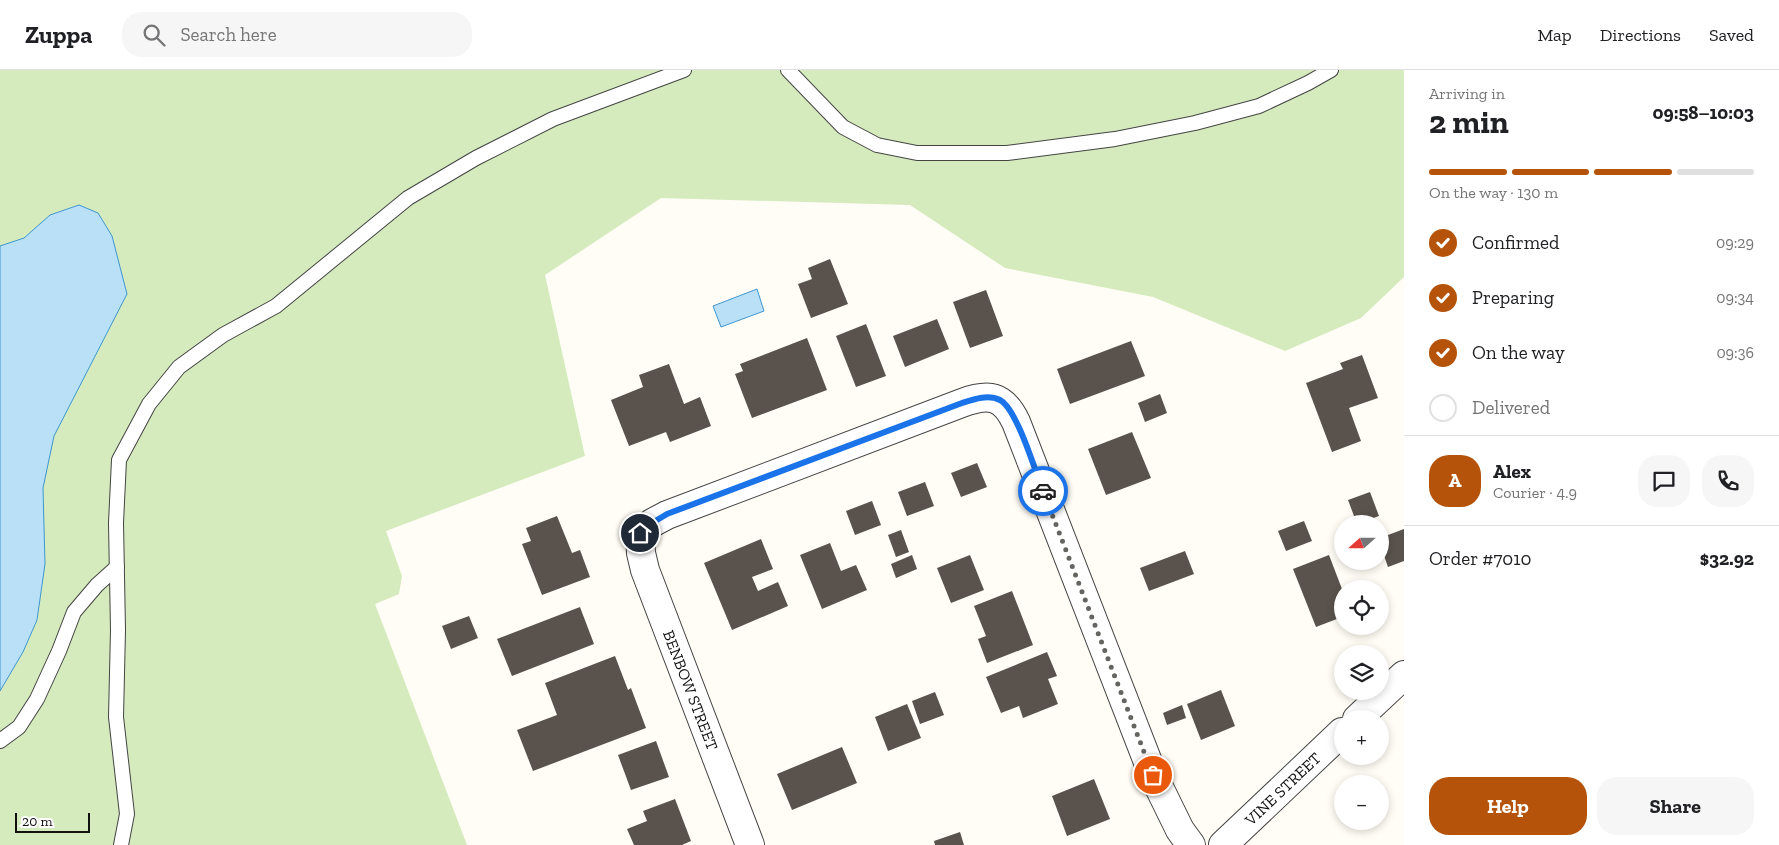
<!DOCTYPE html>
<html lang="en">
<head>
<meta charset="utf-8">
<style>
  :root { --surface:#fff; --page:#f6f6f6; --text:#202124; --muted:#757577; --line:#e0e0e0; --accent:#b45309 }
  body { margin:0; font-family:"Zilla Slab",serif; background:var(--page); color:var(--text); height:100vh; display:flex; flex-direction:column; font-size:19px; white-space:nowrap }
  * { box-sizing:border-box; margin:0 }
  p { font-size:16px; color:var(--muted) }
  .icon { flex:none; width:28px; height:28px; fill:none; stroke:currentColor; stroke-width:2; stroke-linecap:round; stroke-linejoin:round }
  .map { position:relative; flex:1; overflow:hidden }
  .side { display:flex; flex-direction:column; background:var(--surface); width:375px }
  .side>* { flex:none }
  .needle { width:32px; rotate:249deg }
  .controls { position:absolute; left:1334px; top:445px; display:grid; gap:10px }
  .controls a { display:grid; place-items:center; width:55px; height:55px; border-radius:50%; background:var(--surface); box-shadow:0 2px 8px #0003; font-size:25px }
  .scale { position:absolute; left:15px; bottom:12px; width:75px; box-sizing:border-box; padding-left:5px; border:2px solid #111; border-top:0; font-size:14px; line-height:18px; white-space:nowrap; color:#111; -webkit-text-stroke:4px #fff; paint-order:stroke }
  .pin { position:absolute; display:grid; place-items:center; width:42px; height:42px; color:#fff; margin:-21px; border:2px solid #fff; border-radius:50%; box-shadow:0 1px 5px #0007 }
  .courier { position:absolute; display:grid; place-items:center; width:50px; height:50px; margin:-25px; border:4px solid #1a73e8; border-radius:50%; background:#fff; color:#222; box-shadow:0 1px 6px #0007 }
  .headline em { font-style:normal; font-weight:700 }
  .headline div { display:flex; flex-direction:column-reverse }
  .headline { display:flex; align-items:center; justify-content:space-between; height:85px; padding:0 25px }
  h1 { font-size:32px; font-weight:700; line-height:38px }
  .bar { display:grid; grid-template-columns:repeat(4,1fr); gap:8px 5px; align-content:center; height:60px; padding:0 25px }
  .bar i { height:6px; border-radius:4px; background:var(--line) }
  .bar .selected { background:var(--accent) }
  .bar p { grid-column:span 4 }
  .line { display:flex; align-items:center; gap:12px; padding:0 25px; border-top:1px solid var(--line) }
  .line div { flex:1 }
  .round { display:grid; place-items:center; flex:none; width:52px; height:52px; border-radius:20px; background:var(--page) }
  ol { padding:0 25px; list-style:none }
  li { display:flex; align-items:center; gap:15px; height:55px }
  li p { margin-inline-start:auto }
  li .icon { padding:5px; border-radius:50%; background:var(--accent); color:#fff; stroke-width:4 }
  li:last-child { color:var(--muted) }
  li i { width:28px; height:28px; border:2px solid var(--line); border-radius:50% }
  .cta { display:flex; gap:10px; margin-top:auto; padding:10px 25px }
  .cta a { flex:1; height:58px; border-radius:20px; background:var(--accent); color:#fff; font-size:20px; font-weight:700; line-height:58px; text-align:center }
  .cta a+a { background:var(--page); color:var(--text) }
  header { display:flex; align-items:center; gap:30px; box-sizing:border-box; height:70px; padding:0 25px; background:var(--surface); border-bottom:1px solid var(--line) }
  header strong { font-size:24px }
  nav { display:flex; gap:28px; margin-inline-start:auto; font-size:18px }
  .search { width:350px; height:45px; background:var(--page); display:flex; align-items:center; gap:12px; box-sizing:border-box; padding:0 18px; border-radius:20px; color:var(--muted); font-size:19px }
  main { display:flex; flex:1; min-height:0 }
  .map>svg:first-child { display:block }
  .green { fill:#d5ebbd }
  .water { fill:#b9e0f7; stroke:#3f96cf }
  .building { fill:#5a524d }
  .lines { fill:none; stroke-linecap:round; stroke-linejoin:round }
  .service-casing { stroke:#444; stroke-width:16 }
  .minor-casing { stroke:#444; stroke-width:30 }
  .tertiary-casing { stroke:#444; stroke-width:30 }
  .service { stroke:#fff; stroke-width:14 }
  .minor { stroke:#fff; stroke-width:28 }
  .tertiary { stroke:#fff; stroke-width:28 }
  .done { stroke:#646461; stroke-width:5; stroke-dasharray:0 9 }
  .route { stroke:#1a73e8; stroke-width:6 }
  .labels { text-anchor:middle; stroke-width:5; stroke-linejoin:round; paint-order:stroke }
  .street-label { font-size:16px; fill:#111; stroke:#fff }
</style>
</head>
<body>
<header>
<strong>Zuppa</strong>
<div class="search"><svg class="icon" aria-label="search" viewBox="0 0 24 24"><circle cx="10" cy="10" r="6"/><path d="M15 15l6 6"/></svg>Search here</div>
<nav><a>Map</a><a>Directions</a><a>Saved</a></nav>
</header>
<main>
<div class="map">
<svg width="1404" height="775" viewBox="0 0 1404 775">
  <rect width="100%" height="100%" fill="#fffdf5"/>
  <!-- green -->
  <polygon class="green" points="0,0 1404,0 1404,207 1361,248 1285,281 1153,227 1005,198 910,135 661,128 545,205 585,386 386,461 402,506 399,524 375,534 467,775 0,775"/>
  <!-- water -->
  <g class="water">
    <polygon points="79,135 98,143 112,166 127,224 54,366 43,418 45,494 37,550 23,582 0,621 0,176 24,168 50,145"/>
    <polygon points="757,219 764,241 721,257 713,236"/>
  </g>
  <!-- building -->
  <g class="building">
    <polygon points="830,189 848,234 811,248 798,214 812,209 808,198"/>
    <polygon points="986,220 1003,266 970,278 953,232"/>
    <polygon points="937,249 949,279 905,297 893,266"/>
    <polygon points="866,254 886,306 856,317 836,266"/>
    <polygon points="807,268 827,320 752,348 735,304 743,301 740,294"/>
    <polygon points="1131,271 1145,306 1070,334 1057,299"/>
    <polygon points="1362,285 1378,328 1349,338 1361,371 1332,382 1306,313 1343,299 1340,293"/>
    <polygon points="669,294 684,334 700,327 711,356 670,372 666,362 629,376 611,330 643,317 639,305"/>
    <polygon points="1160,324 1167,343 1145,352 1138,333"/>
    <polygon points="1132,362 1151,408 1106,425 1088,379"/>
    <polygon points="977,393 987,417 961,427 951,403"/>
    <polygon points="925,412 934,436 907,446 898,422"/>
    <polygon points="1370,422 1379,446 1357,454 1348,430"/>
    <polygon points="872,431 881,455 855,465 846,441"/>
    <polygon points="557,446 572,483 580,480 590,507 542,525 522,474 531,471 526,458"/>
    <polygon points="1304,451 1312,471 1286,481 1278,461"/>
    <polygon points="1404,459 1404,491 1388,497 1380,474 1380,468"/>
    <polygon points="901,460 909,482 896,487 888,465"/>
    <polygon points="761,469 773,499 752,507 758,521 778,512 788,536 732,560 704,493"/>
    <polygon points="830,473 841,501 856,495 867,520 822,539 800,485"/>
    <polygon points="1185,481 1194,504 1149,521 1140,498"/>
    <polygon points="912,485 917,499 896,508 891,494"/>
    <polygon points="970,485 984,520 951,533 937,498"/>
    <polygon points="1329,485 1342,519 1342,547 1316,557 1293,499"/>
    <polygon points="1012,521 1033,575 987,593 978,569 986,566 974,536"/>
    <polygon points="580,537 594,574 512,606 497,569"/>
    <polygon points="469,546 478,568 451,579 442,556"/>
    <polygon points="1047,582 1057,606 1048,609 1058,634 1023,648 1019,636 1001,643 986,607"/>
    <polygon points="615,586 628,620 631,618 646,658 533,701 517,660 557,645 545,613"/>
    <polygon points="1221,620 1235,656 1201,670 1187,634"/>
    <polygon points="935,622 944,645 920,654 912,631"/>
    <polygon points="907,634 921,668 888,681 875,647"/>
    <polygon points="1182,635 1186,648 1167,655 1163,643"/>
    <polygon points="656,671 669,707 631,720 618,685"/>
    <polygon points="842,677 857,713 792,740 777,704"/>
    <polygon points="1094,709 1110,749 1067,766 1052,726"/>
    <polygon points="675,729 691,771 682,775 634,775 627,759 647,751 643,741"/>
    <polygon points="960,762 964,775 935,775 934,771"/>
  </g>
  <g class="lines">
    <defs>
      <g id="service">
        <polyline points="788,0 843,57 877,75 917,83 1007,83 1115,69 1195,53 1259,36 1308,13 1331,0"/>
        <polyline points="0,671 19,657 37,629 59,581 74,542 97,515 117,497"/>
        <polyline points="121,775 127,744 116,647 118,560 116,453 119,390 149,334 179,297 223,265 276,236 408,128 476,88 553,49 684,0"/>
      </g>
      <path id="minor" d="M750 775 645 500 641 483 640 463 652 453 667 445 962 333C989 323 1003 325 1016 352L1153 705 1180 760 1191 775"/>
      <g id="tertiary">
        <polyline points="1357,649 1404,605"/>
        <path id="s1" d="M1223 775 1342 662"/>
      </g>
    </defs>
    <!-- service casing -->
    <use href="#service" class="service-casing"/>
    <!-- minor casing -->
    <use href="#minor" class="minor-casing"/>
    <!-- tertiary casing -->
    <use href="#tertiary" class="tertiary-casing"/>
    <!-- service -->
    <use href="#service" class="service"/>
    <!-- minor -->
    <use href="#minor" class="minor"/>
    <!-- tertiary -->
    <use href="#tertiary" class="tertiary"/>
  </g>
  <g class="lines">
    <!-- done -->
    <polyline class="done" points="1043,421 1153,705"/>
    <!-- route -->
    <path class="route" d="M640 463 652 453 667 444 962 333C974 329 988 324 1000 330 1017 339 1035 401 1043 421"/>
  </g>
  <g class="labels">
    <!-- street labels -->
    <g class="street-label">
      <text transform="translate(691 620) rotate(69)" y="6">BENBOW STREET</text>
      <text dy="6" stroke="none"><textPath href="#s1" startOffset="82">VINE STREET</textPath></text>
    </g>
  </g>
</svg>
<div class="controls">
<a><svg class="needle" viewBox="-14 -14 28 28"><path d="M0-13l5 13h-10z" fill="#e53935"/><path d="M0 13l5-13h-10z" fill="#757577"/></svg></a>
<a><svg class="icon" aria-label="locate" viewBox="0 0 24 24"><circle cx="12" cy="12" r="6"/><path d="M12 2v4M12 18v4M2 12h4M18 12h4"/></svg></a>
<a><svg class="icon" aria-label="layers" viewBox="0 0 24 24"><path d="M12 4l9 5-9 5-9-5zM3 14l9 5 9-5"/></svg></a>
<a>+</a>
<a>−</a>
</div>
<div class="scale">20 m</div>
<div class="pin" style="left:1153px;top:705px;background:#ea580c"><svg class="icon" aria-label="bag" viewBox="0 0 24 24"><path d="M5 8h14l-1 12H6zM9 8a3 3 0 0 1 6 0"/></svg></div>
<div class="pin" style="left:640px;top:463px;background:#1f2937"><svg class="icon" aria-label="home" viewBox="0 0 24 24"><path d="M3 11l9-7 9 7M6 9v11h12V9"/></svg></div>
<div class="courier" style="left:1043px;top:421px"><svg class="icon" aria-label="car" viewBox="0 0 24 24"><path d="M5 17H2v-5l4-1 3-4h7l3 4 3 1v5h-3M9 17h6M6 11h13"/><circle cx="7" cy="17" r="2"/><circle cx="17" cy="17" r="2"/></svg></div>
</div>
<section class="side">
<div class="headline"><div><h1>2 min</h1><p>Arriving in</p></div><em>09:58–10:03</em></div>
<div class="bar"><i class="selected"></i><i class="selected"></i><i class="selected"></i><i></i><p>On the way · 130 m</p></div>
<ol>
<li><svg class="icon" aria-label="check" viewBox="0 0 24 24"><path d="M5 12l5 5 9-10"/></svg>Confirmed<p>09:29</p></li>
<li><svg class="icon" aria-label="check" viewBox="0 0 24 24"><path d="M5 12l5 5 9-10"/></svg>Preparing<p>09:34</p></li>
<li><svg class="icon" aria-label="check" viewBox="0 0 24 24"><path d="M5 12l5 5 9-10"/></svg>On the way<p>09:36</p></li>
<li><i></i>Delivered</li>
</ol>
<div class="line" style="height:90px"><b class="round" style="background:var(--accent);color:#fff">A</b><div><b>Alex</b><p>Courier · 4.9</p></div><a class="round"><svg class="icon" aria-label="chat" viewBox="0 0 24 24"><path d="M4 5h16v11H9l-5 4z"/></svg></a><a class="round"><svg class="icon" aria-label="phone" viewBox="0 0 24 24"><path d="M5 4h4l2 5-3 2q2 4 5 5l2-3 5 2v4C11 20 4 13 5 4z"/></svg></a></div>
<div class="line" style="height:65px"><div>Order #7010</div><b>$32.92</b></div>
<div class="cta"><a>Help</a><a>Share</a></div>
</section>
</main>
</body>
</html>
